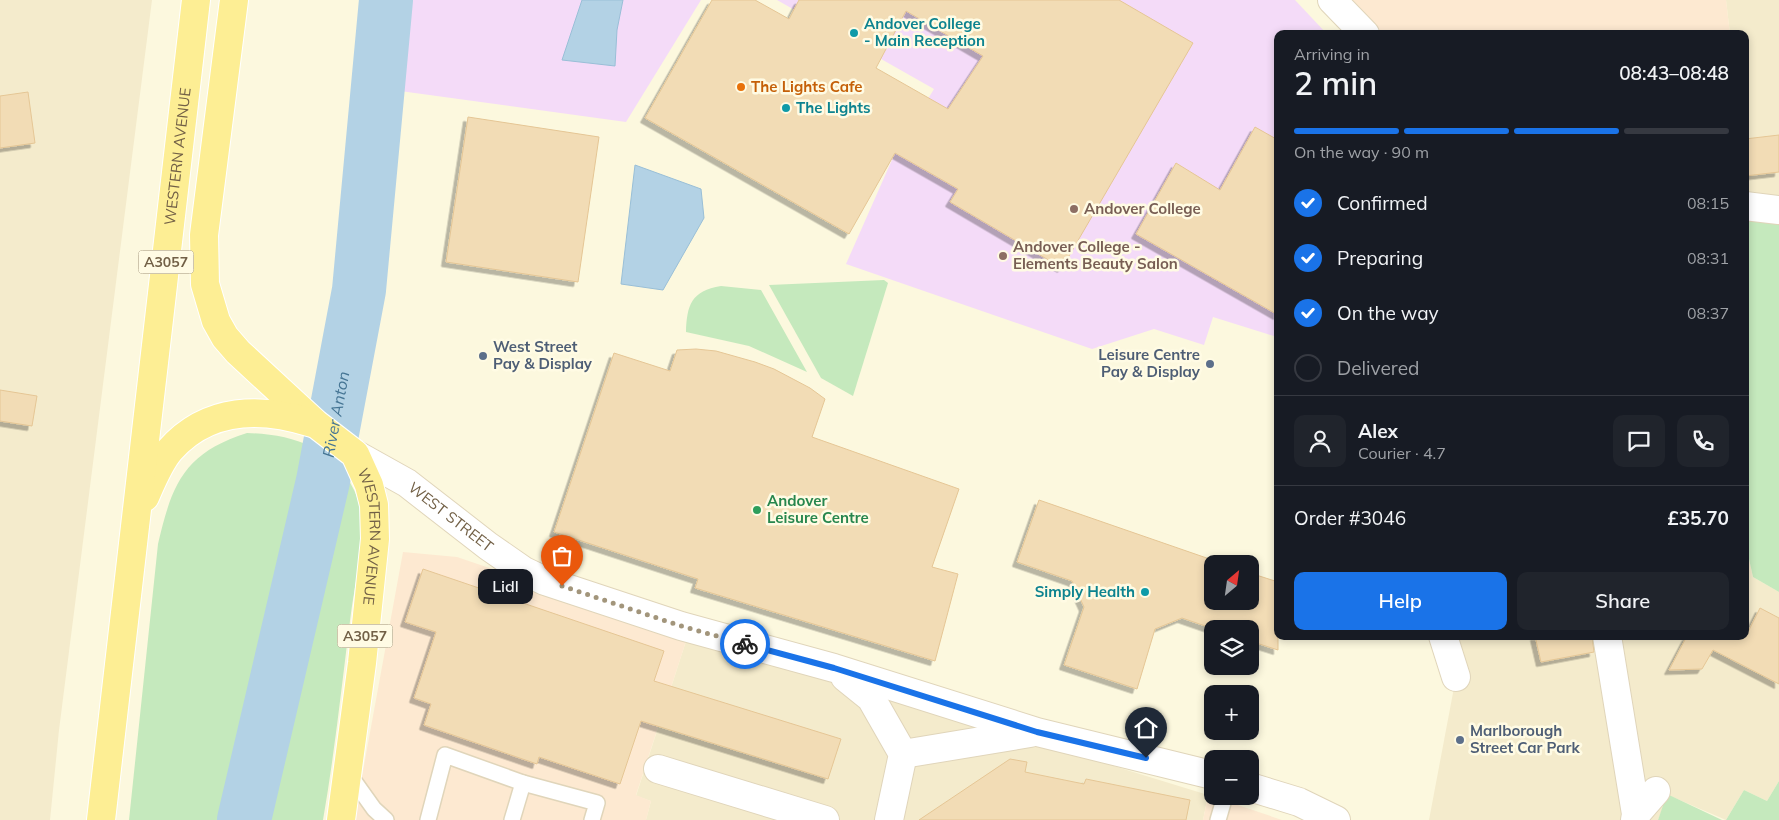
<!DOCTYPE html>
<html lang="en">
<head>
<meta charset="utf-8">
<style>
  :root { --surface:#171b24; --page:#20242c; --text:#f1f3f6; --muted:#9ea1a6; --line:#363941; --accent:#1a73e8 }
  body { margin:0; font-family:Mulish,sans-serif; background:var(--page); color:var(--text); height:100vh; display:flex; flex-direction:column; font-size:19px; white-space:nowrap }
  * { box-sizing:border-box; margin:0 }
  p { font-size:16px; color:var(--muted) }
  .icon { flex:none; width:28px; height:28px; fill:none; stroke:currentColor; stroke-width:2; stroke-linecap:round; stroke-linejoin:round }
  .map { position:relative; flex:1; overflow:hidden }
  .details { position:absolute; left:1274px; top:30px; width:475px; height:610px; display:flex; flex-direction:column; background:var(--surface); border-radius:10px; box-shadow:0 2px 8px #0003 }
  .details>* { flex:none }
  .needle { width:32px; rotate:29deg }
  .tools { position:absolute; left:1204px; top:555px; display:grid; gap:10px }
  .tools a { display:grid; place-items:center; width:55px; height:55px; border-radius:10px; background:var(--surface); box-shadow:0 2px 8px #0003; font-size:25px }
  .pin { position:absolute; display:grid; place-items:center; width:42px; height:42px; color:#fff; margin:-51px -21px; border-radius:50% 50% 50% 0; rotate:-45deg; box-shadow:0 0 5px #0007 }
  .pin .icon { rotate:45deg }
  .courier { position:absolute; display:grid; place-items:center; width:50px; height:50px; margin:-25px; border:4px solid #1a73e8; border-radius:50%; background:#fff; color:#222; box-shadow:0 1px 6px #0007 }
  .bubble { position:absolute; height:35px; border-radius:10px; background:var(--surface); box-shadow:0 2px 8px #0003; font-size:16px; font-weight:600; line-height:35px; text-align:center }
  .headline em { font-style:normal; font-weight:600 }
  .headline div { display:flex; flex-direction:column-reverse }
  .headline { display:flex; align-items:center; justify-content:space-between; height:85px; padding:0 20px }
  h1 { font-size:32px; font-weight:600; line-height:38px }
  .bar { display:grid; grid-template-columns:repeat(4,1fr); gap:8px 5px; align-content:center; height:60px; padding:0 20px }
  .bar i { height:6px; border-radius:4px; background:var(--line) }
  .bar .current { background:var(--accent) }
  .bar p { grid-column:span 4 }
  .line { display:flex; align-items:center; gap:12px; padding:0 20px; border-top:1px solid var(--line) }
  .line div { flex:1 }
  .round { display:grid; place-items:center; flex:none; width:52px; height:52px; border-radius:10px; background:var(--page) }
  ol { padding:0 20px; list-style:none }
  li { display:flex; align-items:center; gap:15px; height:55px }
  li p { margin-inline-start:auto }
  li .icon { padding:5px; border-radius:50%; background:var(--accent); color:#fff; stroke-width:4 }
  li:last-child { color:var(--muted) }
  li i { width:28px; height:28px; border:2px solid var(--line); border-radius:50% }
  .button { display:flex; gap:10px; margin-top:auto; padding:10px 20px }
  .button a { flex:1; height:58px; border-radius:10px; background:var(--accent); color:#fff; font-size:20px; font-weight:600; line-height:58px; text-align:center }
  .button a+a { background:var(--page); color:var(--text) }
  .map>svg:first-child { display:block }
  .residential { fill:#f4ebcc }
  .commercial { fill:#fde9d1 }
  .education { fill:#f4dbf8 }
  .green { fill:#c5e9bd }
  .water { fill:#b3d2e5; stroke:#99bfd7 }
  .lines { fill:none; stroke-linecap:round; stroke-linejoin:round }
  .river { stroke:#b3d2e5; stroke-width:54 }
  .building { fill:#f2dcb5; stroke:#e5c695; fill-rule:evenodd; filter:url(#shadow) }
  .service-casing { stroke:#e0d5ba; stroke-width:18 }
  .minor-casing { stroke:#e0d5ba; stroke-width:30 }
  .primary-casing { stroke:#fff; stroke-width:30 }
  .service { stroke:#fff; stroke-width:15 }
  .minor { stroke:#fff; stroke-width:28 }
  .primary { stroke:#fdee94; stroke-width:28 }
  .done { stroke:#a2957b; stroke-width:5; stroke-dasharray:0 9 }
  .route { stroke:#1a73e8; stroke-width:6 }
  .culture-dot { fill:#0f9aa8; stroke:#fffbe4; stroke-width:2 }
  .food-dot { fill:#e8710a; stroke:#fffbe4; stroke-width:2 }
  .education-dot { fill:#8d6e63; stroke:#fffbe4; stroke-width:2 }
  .service-dot { fill:#5c6f8a; stroke:#fffbe4; stroke-width:2 }
  .leisure-dot { fill:#2e9e5b; stroke:#fffbe4; stroke-width:2 }
  .labels { text-anchor:middle; stroke-width:5; stroke-linejoin:round; paint-order:stroke }
  .shield { fill:#fffbe4; stroke:#9c8e75; stroke-width:1 }
  .shield-label { font-size:14px; font-weight:bold; fill:#726046 }
  .culture-label { font-size:15px; font-weight:bold; fill:#0d838f; stroke:#fffbe4; text-anchor:start }
  .food-label { font-size:15px; font-weight:bold; fill:#c56008; stroke:#fffbe4; text-anchor:start }
  .street-label { font-size:15px; fill:#726046; stroke:#fffbe4 }
  .education-label { font-size:15px; font-weight:bold; fill:#785e54; stroke:#fffbe4; text-anchor:start }
  .service-label { font-size:15px; font-weight:bold; fill:#4e5e75; stroke:#fffbe4; text-anchor:start }
  .leisure-label { font-size:15px; font-weight:bold; fill:#27864d; stroke:#fffbe4; text-anchor:start }
  .water-label { font-size:16px; font-style:italic; fill:#457594; stroke:#fffbe4 }
</style>
</head>
<body>
<div class="map">
<svg width="1779" height="820" viewBox="0 0 1779 820">
  <defs>
    <filter id="shadow"><feDropShadow dx="-4.5" dy="4.5" stdDeviation="0" flood-color="#0004"/></filter>
  </defs>
  <rect width="100%" height="100%" fill="#fcf8de"/>
  <!-- residential -->
  <g class="residential">
    <polygon points="0,0 152,0 59,730 50,820 0,820"/>
    <polygon points="1726,0 1779,0 1779,216 1752,216 1745,155 1745,34 1730,34"/>
    <polygon points="1745,541 1753,577 1779,592 1779,781 1767,801 1744,790 1726,820 1668,795 1658,820 1429,820 1456,677 1444,636 1745,636"/>
    <polygon points="688,635 1208,795 1203,820 646,820 651,801 636,796"/>
  </g>
  <!-- commercial -->
  <g class="commercial">
    <polygon points="1347,0 1726,0 1730,34 1375,34"/>
    <polygon points="403,552 457,557 688,635 636,795 651,801 646,820 354,820"/>
    <polygon points="1208,795 1282,820 1203,820"/>
  </g>
  <!-- education -->
  <g class="education">
    <polygon points="410,0 701,0 626,122 400,91"/>
    <polygon points="777,0 1295,0 1327,34 1278,34 1277,337 1213,317 1204,345 1154,329 1092,349 846,264 895,153 934,89"/>
  </g>
  <!-- green -->
  <g class="green">
    <polygon points="1745,216 1779,216 1779,592 1753,577 1745,541"/>
    <polygon points="884,280 888,283 853,396 821,378 769,285"/>
    <path d="M721 286 761 290 807 372 749 346 686 332C687 305 691 291 721 286Z"/>
    <path d="M247 433C291 434 334 447 354 490 357 496 360 505 361 511 365 540 355 584 351 613 342 682 335 751 323 820H129L158 544C172 484 184 453 247 433Z"/>
    <polygon points="1779,781 1779,820 1726,820 1744,790 1767,801"/>
    <polygon points="1667,794 1722,820 1658,820"/>
  </g>
  <!-- water -->
  <g class="water">
    <polygon points="582,0 623,0 617,30 615,66 562,60"/>
    <polygon points="635,165 701,189 704,218 663,290 621,284"/>
  </g>
  <g class="lines">
    <!-- river -->
    <path class="river" id="s1" d="M244 820 323 481 359 290 386 0"/>
  </g>
  <!-- building -->
  <g class="building">
    <path d="M712 0H755L789 19 799 0H1119L1193 43 1062 268 950 202 958 189 895 153 849 234 645 118ZM906 11 983 56 948 109 876 68Z"/>
    <polygon points="28,92 35,143 0,148 0,96"/>
    <polygon points="468,117 599,137 578,282 446,262"/>
    <polygon points="1255,127 1278,140 1278,315 1136,234 1176,163 1220,190"/>
    <polygon points="1779,135 1779,172 1745,176 1745,139"/>
    <polygon points="696,349 716,351 755,362 774,369 810,388 825,399 812,437 959,489 932,567 958,574 935,661 695,588 698,579 554,532 614,353 670,371 677,350"/>
    <polygon points="0,390 37,396 32,426 0,421"/>
    <polygon points="1039,500 1224,564 1212,564 1212,601 1250,601 1250,573 1278,582 1278,650 1250,641 1250,629 1214,629 1182,618 1155,629 1137,689 1064,665 1084,607 1072,581 1017,562"/>
    <polygon points="423,569 664,651 654,681 841,739 828,779 641,721 620,784 539,757 537,764 424,725 431,704 414,698 436,632 405,622"/>
    <polygon points="1760,608 1779,618 1779,684 1713,650 1702,669 1669,670 1687,636 1746,636"/>
    <polygon points="1535,636 1592,636 1594,652 1541,662"/>
    <polygon points="1010,759 1027,762 1025,772 1084,784 1086,779 1190,800 1186,820 919,820"/>
  </g>
  <g class="lines">
    <defs>
      <g id="service">
        <polyline points="349,774 374,809 386,820"/>
        <polyline points="428,820 445,755 523,783"/>
        <polyline points="512,820 523,783 597,803 592,820"/>
        <polyline points="1218,820 1225,796"/>
      </g>
      <g id="minor">
        <polyline points="1332,0 1365,34"/>
        <polyline points="1745,206 1779,210"/>
        <path id="s2" d="M355 454 407 483 488 546 524 571 545 581 681 626 834 668 1037 732 1212 775"/>
        <polyline points="1443,636 1456,677"/>
        <polyline points="1607,636 1636,814 1635,820"/>
        <polyline points="845,677 871,698 903,754 889,820"/>
        <polyline points="903,754 1030,733"/>
        <polyline points="658,769 825,820"/>
        <polyline points="1250,787 1299,802 1336,820"/>
        <polyline points="1636,814 1656,791"/>
      </g>
      <g id="primary">
        <path id="s3" d="M234 0 204 235 205 284 216 321 225 337 238 352 316 424 355 454 369 485 374 505 375 539 362 663 341 820"/>
        <path d="M145 497C152 481 159 463 170 450 208 407 262 407 312 423"/>
        <path id="s4" d="M101 820 196 0"/>
      </g>
    </defs>
    <!-- service casing -->
    <use href="#service" class="service-casing"/>
    <!-- minor casing -->
    <use href="#minor" class="minor-casing"/>
    <!-- primary casing -->
    <use href="#primary" class="primary-casing"/>
    <!-- service -->
    <use href="#service" class="service"/>
    <!-- minor -->
    <use href="#minor" class="minor"/>
    <!-- primary -->
    <use href="#primary" class="primary"/>
  </g>
  <g class="lines">
    <!-- done -->
    <polyline class="done" points="562,586 681,626 745,644"/>
    <!-- route -->
    <polyline class="route" points="745,644 834,668 1037,732 1146,758"/>
  </g>
  <!-- markers -->
  <g class="culture-dot">
    <circle cx="854" cy="33" r="5"/>
    <circle cx="786" cy="108" r="5"/>
    <circle cx="1145" cy="592" r="5"/>
  </g>
  <circle class="food-dot" cx="741" cy="87" r="5"/>
  <g class="education-dot">
    <circle cx="1074" cy="209" r="5"/>
    <circle cx="1003" cy="256" r="5"/>
  </g>
  <g class="service-dot">
    <circle cx="483" cy="356" r="5"/>
    <circle cx="1210" cy="364" r="5"/>
    <circle cx="1460" cy="740" r="5"/>
  </g>
  <circle class="leisure-dot" cx="757" cy="510" r="5"/>
  <g class="labels">
    <!-- shield labels -->
    <g class="shield">
      <rect x="138.5" y="250.5" width="55" height="23" rx="4"/>
      <rect x="337.5" y="624.5" width="55" height="23" rx="4"/>
    </g>
    <g class="shield-label">
      <text x="166" y="267">A3057</text>
      <text x="365" y="641">A3057</text>
    </g>
    <!-- culture labels -->
    <g class="culture-label">
      <text x="864" y="29">Andover College<tspan x="864" dy="17">- Main Reception</tspan></text>
      <text x="796" y="113">The Lights</text>
      <text x="1135" y="597" text-anchor="end">Simply Health</text>
    </g>
    <!-- food labels -->
    <g class="food-label">
      <text x="751" y="92">The Lights Cafe</text>
    </g>
    <!-- street labels -->
    <g class="street-label">
      <text dy="5" stroke="none"><textPath href="#s4" startOffset="668">WESTERN AVENUE</textPath></text>
      <text dy="5" stroke="none"><textPath href="#s2" startOffset="115">WEST STREET</textPath></text>
      <text dy="5" stroke="none"><textPath href="#s3" startOffset="604">WESTERN AVENUE</textPath></text>
    </g>
    <!-- education labels -->
    <g class="education-label">
      <text x="1084" y="214">Andover College</text>
      <text x="1013" y="252">Andover College -<tspan x="1013" dy="17">Elements Beauty Salon</tspan></text>
    </g>
    <!-- service labels -->
    <g class="service-label">
      <text x="493" y="352">West Street<tspan x="493" dy="17">Pay &amp; Display</tspan></text>
      <text x="1200" y="360" text-anchor="end">Leisure Centre<tspan x="1200" dy="17">Pay &amp; Display</tspan></text>
      <text x="1470" y="736">Marlborough<tspan x="1470" dy="17">Street Car Park</tspan></text>
    </g>
    <!-- leisure labels -->
    <g class="leisure-label">
      <text x="767" y="506">Andover<tspan x="767" dy="17">Leisure Centre</tspan></text>
    </g>
    <!-- water labels -->
    <g class="water-label">
      <text dy="6" stroke="none"><textPath href="#s1" startOffset="416">River Anton</textPath></text>
    </g>
  </g>
</svg>
<div class="tools">
<a><svg class="needle" viewBox="-14 -14 28 28"><path d="M0-13l5 13h-10z" fill="#e53935"/><path d="M0 13l5-13h-10z" fill="#9ea1a6"/></svg></a>
<a><svg class="icon" aria-label="layers" viewBox="0 0 24 24"><path d="M12 4l9 5-9 5-9-5zM3 14l9 5 9-5"/></svg></a>
<a>+</a>
<a>−</a>
</div>
<div class="pin" style="left:562px;top:586px;background:#ea580c"><svg class="icon" aria-label="bag" viewBox="0 0 24 24"><path d="M5 8h14l-1 12H6zM9 8a3 3 0 0 1 6 0"/></svg></div>
<div class="pin" style="left:1146px;top:758px;background:#1f2937"><svg class="icon" aria-label="home" viewBox="0 0 24 24"><path d="M3 11l9-7 9 7M6 9v11h12V9"/></svg></div>
<div class="courier" style="left:745px;top:644px"><svg class="icon" aria-label="bike" viewBox="0 0 24 24"><circle cx="6" cy="16" r="4"/><circle cx="18" cy="16" r="4"/><path d="M6 16l4-8h5l3 8M10 8l3 8H6M13 5h3"/></svg></div>
<div class="bubble" style="left:478px;top:569px;width:55px">Lidl</div>
<section class="details">
<div class="headline"><div><h1>2 min</h1><p>Arriving in</p></div><em>08:43–08:48</em></div>
<div class="bar"><i class="current"></i><i class="current"></i><i class="current"></i><i></i><p>On the way · 90 m</p></div>
<ol>
<li><svg class="icon" aria-label="check" viewBox="0 0 24 24"><path d="M5 12l5 5 9-10"/></svg>Confirmed<p>08:15</p></li>
<li><svg class="icon" aria-label="check" viewBox="0 0 24 24"><path d="M5 12l5 5 9-10"/></svg>Preparing<p>08:31</p></li>
<li><svg class="icon" aria-label="check" viewBox="0 0 24 24"><path d="M5 12l5 5 9-10"/></svg>On the way<p>08:37</p></li>
<li><i></i>Delivered</li>
</ol>
<div class="line" style="height:90px"><a class="round"><svg class="icon" aria-label="person" viewBox="0 0 24 24"><circle cx="12" cy="8" r="4"/><path d="M4 21q1-7 8-7t8 7"/></svg></a><div><b>Alex</b><p>Courier · 4.7</p></div><a class="round"><svg class="icon" aria-label="chat" viewBox="0 0 24 24"><path d="M4 5h16v11H9l-5 4z"/></svg></a><a class="round"><svg class="icon" aria-label="phone" viewBox="0 0 24 24"><path d="M5 4h4l2 5-3 2q2 4 5 5l2-3 5 2v4C11 20 4 13 5 4z"/></svg></a></div>
<div class="line" style="height:65px"><div>Order #3046</div><b>£35.70</b></div>
<div class="button"><a>Help</a><a>Share</a></div>
</section>
</div>
</body>
</html>
